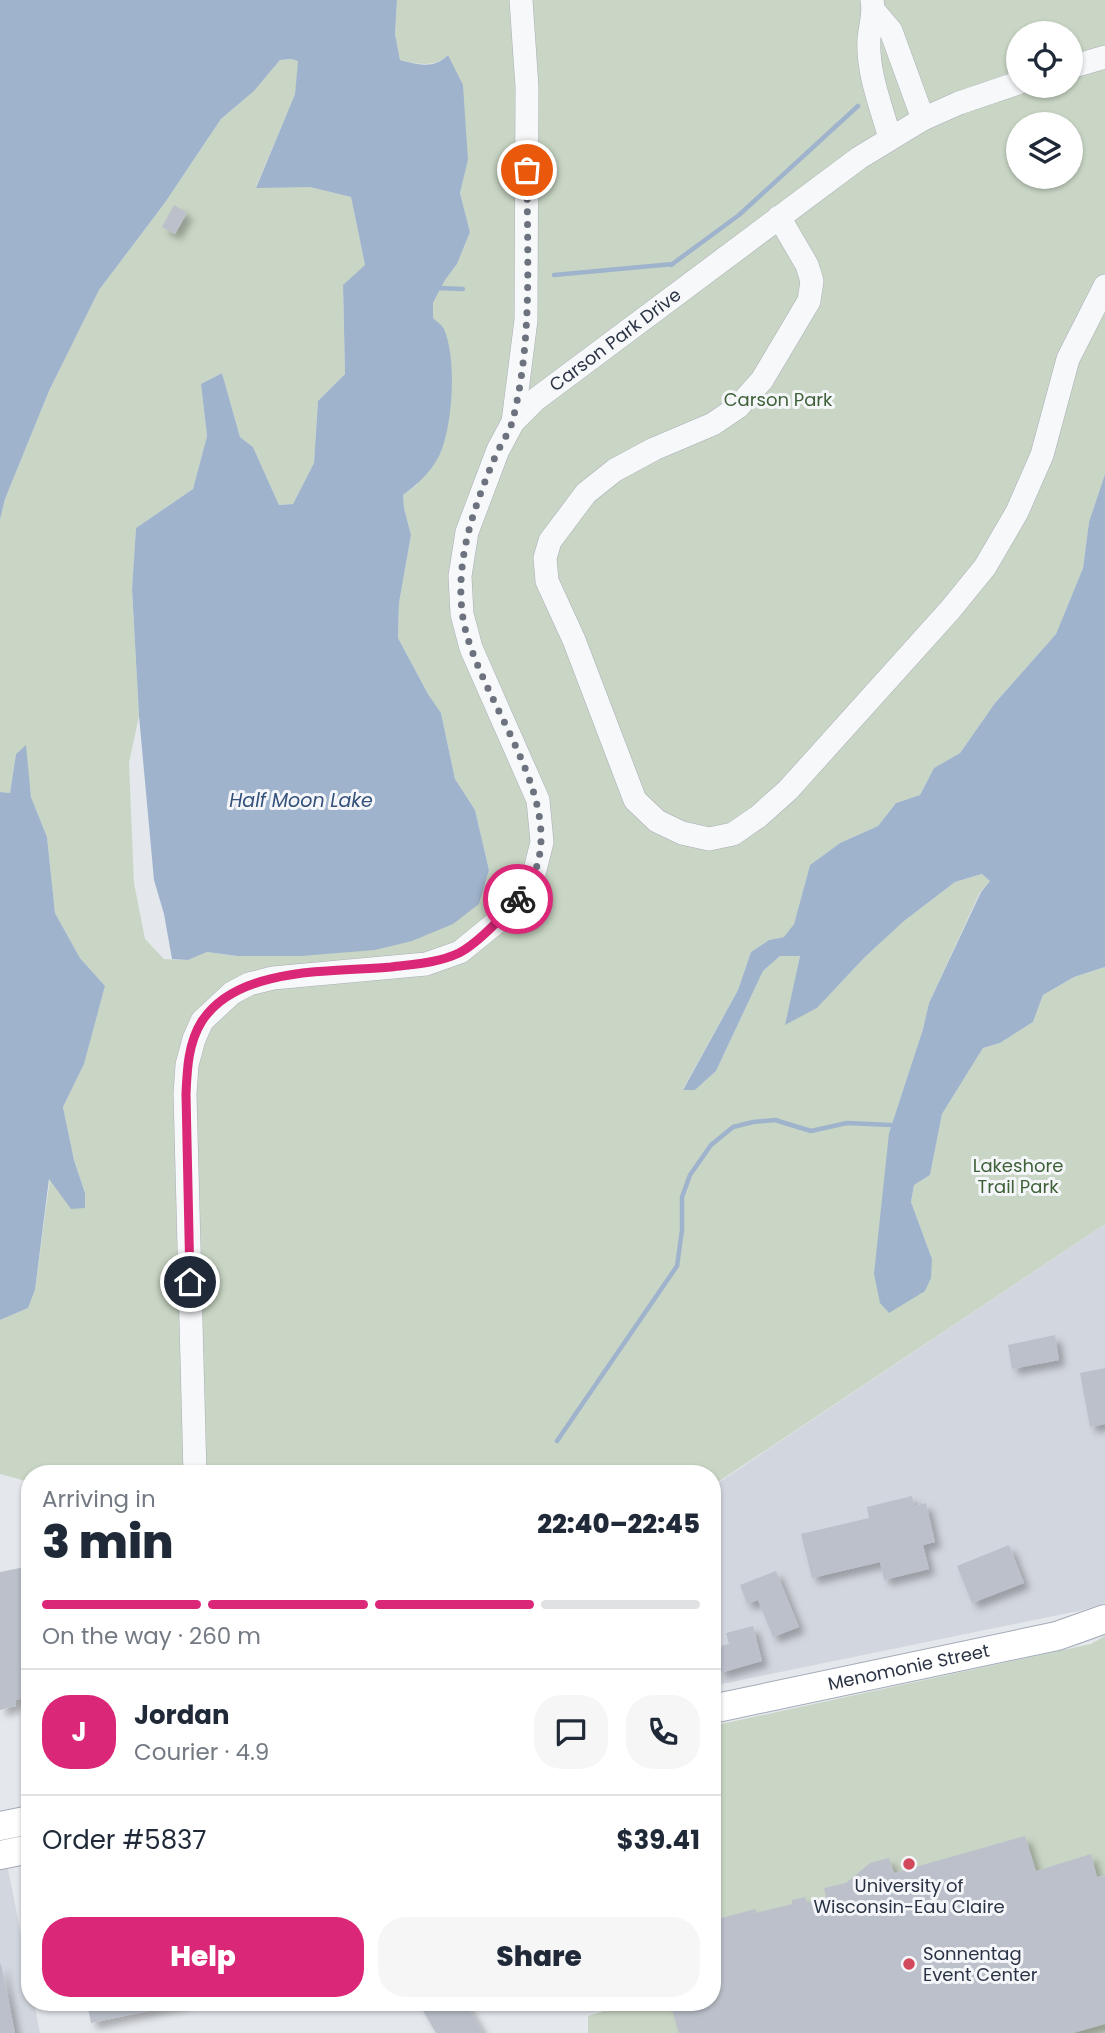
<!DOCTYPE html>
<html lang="en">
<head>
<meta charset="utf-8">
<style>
  :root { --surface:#fff; --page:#f6f6f7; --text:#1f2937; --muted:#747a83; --line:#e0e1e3; --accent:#db2777 }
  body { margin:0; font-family:Poppins,sans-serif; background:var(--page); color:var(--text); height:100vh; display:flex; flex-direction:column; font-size:26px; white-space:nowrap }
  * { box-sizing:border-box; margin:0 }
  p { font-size:23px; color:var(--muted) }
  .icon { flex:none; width:38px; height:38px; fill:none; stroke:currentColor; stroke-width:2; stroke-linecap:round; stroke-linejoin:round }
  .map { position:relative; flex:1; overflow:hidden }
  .sheet { position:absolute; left:21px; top:1465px; width:700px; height:546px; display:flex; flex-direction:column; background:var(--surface); border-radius:28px; box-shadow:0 2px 5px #0004 }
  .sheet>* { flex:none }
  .fabs { position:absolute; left:1006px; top:21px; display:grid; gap:14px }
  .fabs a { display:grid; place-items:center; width:77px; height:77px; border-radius:50%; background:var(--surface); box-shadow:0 2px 5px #0004; font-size:35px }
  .pin { position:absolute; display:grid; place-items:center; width:60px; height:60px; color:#fff; margin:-30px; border:4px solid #fff; border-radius:50%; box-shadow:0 2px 7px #0007 }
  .courier { position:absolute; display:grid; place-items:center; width:70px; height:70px; margin:-35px; border:5px solid #db2777; border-radius:50%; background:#fff; color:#222; box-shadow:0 2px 9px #0007 }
  .head em { font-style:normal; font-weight:800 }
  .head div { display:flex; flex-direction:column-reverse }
  .head { display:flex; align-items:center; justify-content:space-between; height:119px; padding:0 21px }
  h1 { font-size:46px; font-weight:800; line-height:52px }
  .bar { display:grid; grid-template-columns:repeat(4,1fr); gap:10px 7px; align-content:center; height:84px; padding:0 21px }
  .bar i { height:9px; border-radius:5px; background:var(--line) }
  .bar .current { background:var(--accent) }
  .bar p { grid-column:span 4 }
  .line { display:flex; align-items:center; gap:18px; padding:0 21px; border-top:2px solid var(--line) }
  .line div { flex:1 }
  .round { display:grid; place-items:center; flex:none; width:74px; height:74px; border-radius:28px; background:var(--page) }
  .action { display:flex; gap:14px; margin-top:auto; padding:14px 21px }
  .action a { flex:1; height:80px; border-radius:28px; background:var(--accent); color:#fff; font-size:28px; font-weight:800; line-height:80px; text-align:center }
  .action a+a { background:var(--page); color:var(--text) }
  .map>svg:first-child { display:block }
  .built { fill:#d2d6de }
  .green { fill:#c9d6c5; fill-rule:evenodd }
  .water { fill:#9fb4cc }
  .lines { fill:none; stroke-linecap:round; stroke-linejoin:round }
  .stream { stroke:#9fb4cc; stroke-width:4.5 }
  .building { fill:#bbc0ca; filter:url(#shadow) }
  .minor-casing { stroke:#a9aeb7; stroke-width:24 }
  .major-casing { stroke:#a3abb8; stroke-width:30 }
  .minor { stroke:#f7f8fa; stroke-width:23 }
  .major { stroke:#fff; stroke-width:28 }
  .done { stroke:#6c737f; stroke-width:7; stroke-dasharray:0 12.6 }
  .route { stroke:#db2777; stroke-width:9 }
  .poi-dot { fill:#d1495b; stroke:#f4f6f9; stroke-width:2.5 }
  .labels { text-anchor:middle; stroke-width:6; stroke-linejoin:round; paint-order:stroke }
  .street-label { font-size:18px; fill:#2b3445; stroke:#f4f6f9 }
  .park-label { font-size:18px; fill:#3f6138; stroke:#f4f6f9 }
  .poi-label { font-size:18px; fill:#2b3445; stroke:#f4f6f9 }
  .water-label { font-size:19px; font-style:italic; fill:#34527a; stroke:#f4f6f9 }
</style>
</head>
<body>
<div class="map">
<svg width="1105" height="2033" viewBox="0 0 1105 2033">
  <defs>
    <filter id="shadow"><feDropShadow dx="6" dy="6" stdDeviation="3.5" flood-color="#0004"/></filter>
  </defs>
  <rect width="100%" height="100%" fill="#e4e7ec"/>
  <!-- built -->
  <g class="built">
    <polygon points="1105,1224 1105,1603 1083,1610 712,1686 712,1487"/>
    <polygon points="5,1854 30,1979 30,2002 34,2002 40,2033 0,2033 0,1855"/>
  </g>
  <!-- green -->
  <g class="green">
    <path d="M397 0H1105V474L1089 522 1083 568 1056 634 995 703 960 753 934 768 920 795 896 803 878 826 840 843 810 865 794 924 785 937 769 940 751 952 738 990 683 1089 695 1090 716 1071 763 971 780 956H800L786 1024 817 1008 865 957 904 921 955 882 983 874 990 881 980 892 929 1003 923 1029 889 1133 925 1291 930 1278 932 1259 911 1202 914 1185 930 1175 942 1114 983 1048 1000 1043 1033 1022 1043 995 1074 977 1105 967V1224L712 1486V1474H30V1482L0 1474V1320L28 1308 35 1290 50 1178 85 1193 74 1160 63 1107 84 1064 105 986 80 958 55 913 47 837 31 797 25 746 16 754 10 793 0 792V520L5 499 49 391 99 290 164 204 221 119 254 91 280 60 291 59 299 61 295 94 256 187H311L351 197 365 265 343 286 345 374 318 401 314 463 293 504 279 505 253 447 240 437 222 373 201 384 207 436 193 489 136 528 132 589 139 716 129 763 134 883 145 939 164 959 188 960 207 952 237 956 479 904 489 870 475 810 455 779 441 713 428 694 398 638 399 603 411 535 404 508 403 495 417 485 433 303 445 280 457 264 470 232 460 193 468 160 448 55C434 68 418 64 400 60L395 34ZM1018 33H1071V86H1018ZM1018 124H1071V177H1018Z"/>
    <polygon points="1105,1636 1105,2033 588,2033 588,2016 607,2010 605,2002 712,2002 712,1726 1091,1644"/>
  </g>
  <!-- water -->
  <g class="water">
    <path d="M0 0H397L395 34 400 60C419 65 434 69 448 55L463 85 468 160 460 193 470 232 457 264 445 280 433 303V318C436 321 442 325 444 329 457 359 453 427 439 456 431 472 417 485 403 495L404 508 411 535 399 603 398 638 428 694 441 713 455 779 475 810 489 870 479 904 453 924 412 941 375 950 301 956H237L207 952 188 960 172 959 164 914 154 880 139 716 132 589 136 528 193 489 207 436 201 384 222 373 240 437 253 447 279 505 293 504 314 463 318 401 345 374 343 285 365 265 351 197 310 187 256 188 295 94 298 61 291 59 280 60 254 91 221 119 164 204 99 290 49 391 5 499 0 520Z"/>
    <polygon points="1105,474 1105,967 1074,977 1043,995 1033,1022 1000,1043 983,1048 942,1114 930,1175 914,1185 911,1202 932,1259 931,1278 925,1291 889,1313 880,1303 874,1274 889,1133 923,1029 929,1003 981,892 990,881 982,874 955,882 904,921 865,957 817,1008 785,1025 800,956 780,956 763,971 716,1071 695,1090 683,1090 738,990 751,952 769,940 784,937 794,924 810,865 840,843 878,826 896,803 920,795 934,768 960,753 995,703 1056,634 1083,568 1089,522"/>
    <polygon points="26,745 31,797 47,837 55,913 80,958 105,986 84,1064 63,1107 74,1160 85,1193 85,1208 71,1209 49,1179 35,1290 28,1308 0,1320 0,792 10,793 16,754"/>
  </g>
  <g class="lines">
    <!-- stream -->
    <g class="stream">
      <polyline points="671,265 739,215 858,106"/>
      <polyline points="554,275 673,264"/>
      <polyline points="437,288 463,289"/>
      <polyline points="557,1441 677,1266 682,1230 682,1197 690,1175 711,1145 733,1127 753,1122 775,1120 811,1131 847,1123 891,1125"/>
    </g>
  </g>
  <!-- building -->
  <g class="building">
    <polygon points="174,205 187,213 175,234 162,227"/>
    <polygon points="1055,1335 1059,1360 1012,1369 1008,1345"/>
    <polygon points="1105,1368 1105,1424 1090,1427 1080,1373"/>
    <polygon points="912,1496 914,1506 926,1503 935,1542 923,1545 929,1569 884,1580 880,1562 812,1578 801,1534 869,1518 867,1507"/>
    <polygon points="1009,1545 1024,1583 972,1603 957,1566"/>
    <polygon points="30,1566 30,1671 26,1672 30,1697 15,1700 16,1706 0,1710 0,1572"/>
    <polygon points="776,1571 799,1627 773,1637 758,1600 747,1604 740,1585"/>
    <polygon points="753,1626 762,1661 720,1673 713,1648 729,1644 726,1633"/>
    <polygon points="1025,1836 1036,1871 1091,1854 1097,1877 1105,1875 1105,2024 1073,2033 679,2033 670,2002 712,2002 712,1926 720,1924 718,1919 755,1909 756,1913 792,1904 792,1900 805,1897 807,1903 826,1897 824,1888 846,1883 870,1863 889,1858 894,1873"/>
    <polygon points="0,1964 1,1964 15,2033 0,2033"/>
    <polygon points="87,2002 186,2002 186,2003 91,2023"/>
    <polygon points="418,2002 465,2002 483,2033 436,2033"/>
  </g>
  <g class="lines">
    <defs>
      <g id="minor">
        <path d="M872 0C875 14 870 25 869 39 867 72 881 106 890 138"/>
        <polyline points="875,12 891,31 923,119"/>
        <polyline points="1071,67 1105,57"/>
        <polyline points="779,217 807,265 812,281 809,301 762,380 738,407 713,424 654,449 615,470 586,493 550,541 545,558 547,581 574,640 635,800 657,821 682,833 709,839 733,834 759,816 788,790 950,610 985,567 1017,512 1042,455 1068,359 1105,286"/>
        <polyline points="513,422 526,320 527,87 521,0"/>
        <path id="s1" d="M195 1474 185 1094 187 1065 194 1039 202 1021 232 993 249 984 273 978 426 964 460 952 503 917 526 890 535 870 542 842 538 800 471 648 462 614 460 576 467 532 498 450 513 422 535 400 859 158 923 119 959 103 1018 83"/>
      </g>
      <g id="major">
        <path id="s2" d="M712 1709 1057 1636 1105 1619"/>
        <polyline points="0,1826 30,1820"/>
        <polyline points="0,1855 30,1849"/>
      </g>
    </defs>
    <!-- minor casing -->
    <use href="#minor" class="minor-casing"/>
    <!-- major casing -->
    <use href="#major" class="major-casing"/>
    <!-- minor -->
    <use href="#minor" class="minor"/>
    <!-- major -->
    <use href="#major" class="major"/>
  </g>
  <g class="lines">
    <!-- done -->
    <path class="done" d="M518 899C590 817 471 698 462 611 456 557 474 507 495 457 500 445 510 432 513 419 533 339 527 252 527 170"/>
    <!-- route -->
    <path class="route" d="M190 1282 186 1094C187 1070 188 1043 202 1021 238 966 332 972 391 967 414 964 438 963 459 953 478 943 504 915 518 899"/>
  </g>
  <!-- markers -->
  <g class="poi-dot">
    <circle cx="909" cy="1864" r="7"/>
    <circle cx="909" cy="1964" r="7"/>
  </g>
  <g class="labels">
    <!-- street labels -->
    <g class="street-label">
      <text dy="6" stroke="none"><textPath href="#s1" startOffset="1449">Carson Park Drive</textPath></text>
      <text dy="6" stroke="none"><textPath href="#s2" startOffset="201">Menomonie Street</textPath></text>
    </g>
    <!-- park labels -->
    <g class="park-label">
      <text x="778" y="406">Carson Park</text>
      <text x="1018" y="1172">Lakeshore<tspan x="1018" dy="21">Trail Park</tspan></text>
    </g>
    <!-- poi labels -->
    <g class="poi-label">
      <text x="909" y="1892">University of<tspan x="909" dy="21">Wisconsin-Eau Claire</tspan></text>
      <text x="923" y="1960" text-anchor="start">Sonnentag<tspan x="923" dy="21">Event Center</tspan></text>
    </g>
    <!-- water labels -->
    <g class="water-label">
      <text x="301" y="807">Half Moon Lake</text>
    </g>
  </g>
</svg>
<div class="fabs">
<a><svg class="icon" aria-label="locate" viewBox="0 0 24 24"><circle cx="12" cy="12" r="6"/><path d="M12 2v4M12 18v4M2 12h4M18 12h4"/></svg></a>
<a><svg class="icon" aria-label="layers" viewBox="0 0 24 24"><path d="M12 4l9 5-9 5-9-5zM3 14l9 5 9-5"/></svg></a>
</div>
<div class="pin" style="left:527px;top:170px;background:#ea580c"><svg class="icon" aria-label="bag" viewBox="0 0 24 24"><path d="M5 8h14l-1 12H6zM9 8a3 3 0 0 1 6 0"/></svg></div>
<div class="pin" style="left:190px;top:1282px;background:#1f2937"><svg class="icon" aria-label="home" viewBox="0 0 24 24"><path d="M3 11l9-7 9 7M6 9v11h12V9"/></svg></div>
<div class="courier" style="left:518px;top:899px"><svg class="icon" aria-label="bike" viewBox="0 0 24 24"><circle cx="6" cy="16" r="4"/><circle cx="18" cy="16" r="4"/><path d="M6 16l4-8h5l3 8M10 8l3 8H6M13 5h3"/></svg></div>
<section class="sheet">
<div class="head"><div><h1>3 min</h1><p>Arriving in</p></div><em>22:40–22:45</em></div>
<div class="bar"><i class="current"></i><i class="current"></i><i class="current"></i><i></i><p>On the way · 260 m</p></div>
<div class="line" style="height:126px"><b class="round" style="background:var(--accent);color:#fff">J</b><div><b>Jordan</b><p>Courier · 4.9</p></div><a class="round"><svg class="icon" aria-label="chat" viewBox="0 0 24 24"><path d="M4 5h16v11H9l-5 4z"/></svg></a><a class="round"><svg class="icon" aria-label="phone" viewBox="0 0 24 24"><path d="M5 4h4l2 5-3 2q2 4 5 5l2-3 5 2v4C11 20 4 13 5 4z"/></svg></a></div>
<div class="line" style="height:91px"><div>Order #5837</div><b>$39.41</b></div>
<div class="action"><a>Help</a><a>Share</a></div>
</section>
</div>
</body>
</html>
